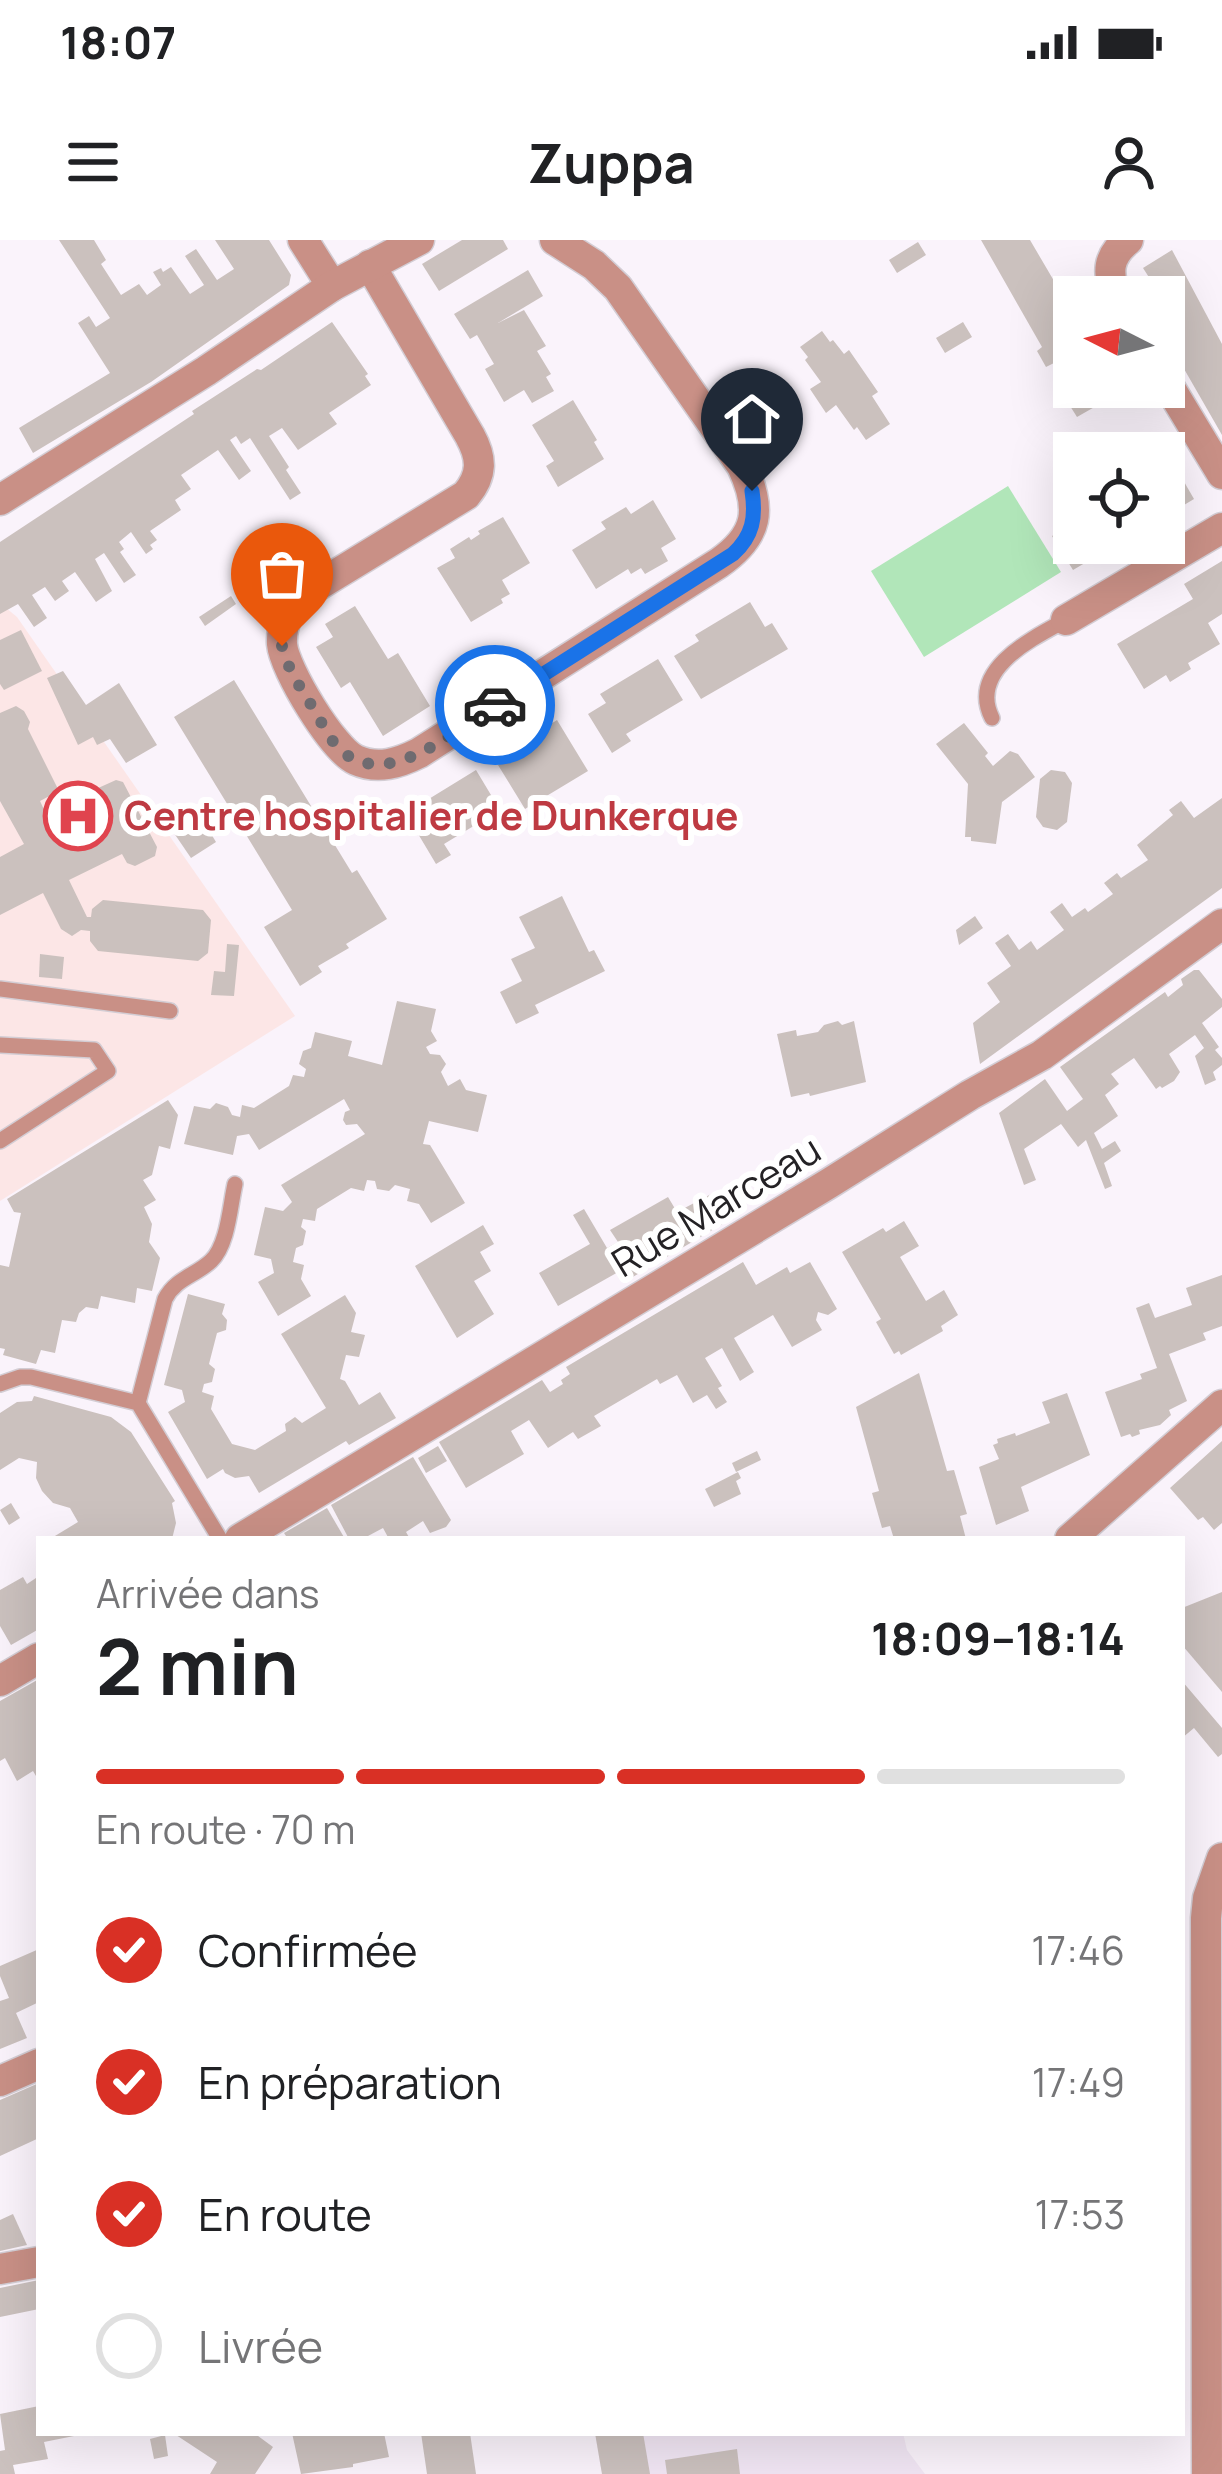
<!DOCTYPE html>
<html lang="fr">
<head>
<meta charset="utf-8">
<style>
  :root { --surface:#fff; --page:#f2f2f2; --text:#202124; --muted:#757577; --line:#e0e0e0; --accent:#d93025 }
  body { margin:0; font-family:Manrope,sans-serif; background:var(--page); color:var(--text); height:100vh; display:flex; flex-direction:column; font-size:45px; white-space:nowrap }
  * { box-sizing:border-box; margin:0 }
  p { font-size:39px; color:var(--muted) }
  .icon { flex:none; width:66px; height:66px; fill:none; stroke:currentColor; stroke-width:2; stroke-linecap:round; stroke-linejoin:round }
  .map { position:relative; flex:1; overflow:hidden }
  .details { position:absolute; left:36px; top:1296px; width:1149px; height:900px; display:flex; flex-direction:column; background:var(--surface); border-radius:0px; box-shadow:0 12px 48px #0002 }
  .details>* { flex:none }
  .needle { width:78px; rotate:276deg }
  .buttons { position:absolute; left:1053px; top:36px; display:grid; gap:24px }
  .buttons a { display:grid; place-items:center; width:132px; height:132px; border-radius:0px; background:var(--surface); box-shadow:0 12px 48px #0002; font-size:60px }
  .pin { position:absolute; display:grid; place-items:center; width:102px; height:102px; color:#fff; margin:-123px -51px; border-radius:50% 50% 50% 0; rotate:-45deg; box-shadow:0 0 12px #0007 }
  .pin .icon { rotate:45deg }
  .courier { position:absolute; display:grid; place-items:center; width:120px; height:120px; margin:-60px; border:9px solid #1a73e8; border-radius:50%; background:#fff; color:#222; box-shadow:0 3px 15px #0007 }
  .headline em { font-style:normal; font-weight:700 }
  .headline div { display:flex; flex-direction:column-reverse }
  .headline { display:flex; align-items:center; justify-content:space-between; height:204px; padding:0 60px }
  h1 { font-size:78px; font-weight:700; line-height:90px }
  .bar { display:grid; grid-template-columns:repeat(4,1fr); gap:18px 12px; align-content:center; height:144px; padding:0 60px }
  .bar i { height:15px; border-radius:9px; background:var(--line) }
  .bar .current { background:var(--accent) }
  .bar p { grid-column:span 4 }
  ol { padding:0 60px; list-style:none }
  li { display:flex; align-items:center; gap:36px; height:132px }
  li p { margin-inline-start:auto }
  li .icon { padding:12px; border-radius:50%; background:var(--accent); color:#fff; stroke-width:4 }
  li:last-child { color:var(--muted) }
  li i { width:66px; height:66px; border:6px solid var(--line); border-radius:50% }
  .status { display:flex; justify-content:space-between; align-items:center; height:84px; padding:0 60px; background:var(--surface); direction:ltr }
  .status svg { height:33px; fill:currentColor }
  header { display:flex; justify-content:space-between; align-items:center; height:156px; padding:0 60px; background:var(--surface); font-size:54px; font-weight:700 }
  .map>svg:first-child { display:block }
  .built { fill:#f1e6f4 }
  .medical { fill:#fce6e6 }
  .green { fill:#b1e6b9 }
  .building { fill:#cbc1be }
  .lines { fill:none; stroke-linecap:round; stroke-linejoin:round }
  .service-casing { stroke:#d3cdd4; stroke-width:18 }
  .minor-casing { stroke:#d3cdd4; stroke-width:33 }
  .tertiary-casing { stroke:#d3cdd4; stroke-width:33 }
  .service { stroke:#c99086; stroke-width:15 }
  .minor { stroke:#c99086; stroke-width:30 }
  .tertiary { stroke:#c99086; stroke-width:30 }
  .done { stroke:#6f6b70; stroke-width:12; stroke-dasharray:0 21.6 }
  .route { stroke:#1a73e8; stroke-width:15 }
  .labels { text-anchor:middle; stroke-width:12; stroke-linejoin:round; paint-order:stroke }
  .health-label { font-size:39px; font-weight:bold; fill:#be3a42; stroke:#fff; text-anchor:start }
  .street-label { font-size:39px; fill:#242225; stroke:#fff }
</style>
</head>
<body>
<div class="status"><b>18:07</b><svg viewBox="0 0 49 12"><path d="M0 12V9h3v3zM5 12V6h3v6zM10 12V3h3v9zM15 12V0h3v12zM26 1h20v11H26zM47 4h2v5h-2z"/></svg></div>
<header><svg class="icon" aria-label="menu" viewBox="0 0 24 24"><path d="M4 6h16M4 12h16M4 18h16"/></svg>Zuppa<svg class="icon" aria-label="person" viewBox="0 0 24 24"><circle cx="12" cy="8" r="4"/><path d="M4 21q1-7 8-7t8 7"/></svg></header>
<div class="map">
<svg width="1222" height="2234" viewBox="0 0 1222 2234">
  <rect width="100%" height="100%" fill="#faf3fb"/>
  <!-- built -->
  <polygon class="built" points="595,2193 903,2193 907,2210 925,2234 602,2234"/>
  <!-- medical -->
  <polygon class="medical" points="0,363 17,377 295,776 0,961"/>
  <!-- green -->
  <polygon class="green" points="1008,246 1061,332 924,417 871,331"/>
  <!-- building -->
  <g class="building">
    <polygon points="59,0 94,0 106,20 101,24 121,55 139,44 147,55 161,45 153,32 161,28 163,32 171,27 190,54 204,45 185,16 196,9 217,40 234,29 215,0 269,0 291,35 289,45 151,142 33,213 19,188 110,133 78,83 89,76 96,87 110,78"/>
    <polygon points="462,0 503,0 508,9 439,51 422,24"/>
    <polygon points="981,0 1030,0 1074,75 1074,147 1116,147 1119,153 1077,177 1065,158 1077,153 1058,121 1046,127 1037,111 1042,107"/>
    <polygon points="918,2 926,15 897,33 889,20"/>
    <polygon points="1172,10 1222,104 1222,195 1164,94 1164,57 1142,57 1138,51 1152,42 1143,28"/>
    <polygon points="528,30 543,56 498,83 524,70 546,106 537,111 551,134 546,137 554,151 532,163 524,150 504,162 485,129 494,124 477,95 470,99 454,74"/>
    <polygon points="332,82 368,134 365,136 371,145 329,173 337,184 298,210 282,188 269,196 289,227 286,230 301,253 290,260 250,198 241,204 236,196 230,200 251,231 239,240 218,210 181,235 191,249 175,260 181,270 150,291 157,300 150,305 153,309 146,314 131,292 119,302 124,309 120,312 136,335 124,343 104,313 95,319 112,351 96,362 75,332 62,341 69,351 55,361 45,347 32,355 47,378 34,387 18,364 0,374 0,302 194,174 192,171 257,129 261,130"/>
    <polygon points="963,82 972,97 945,113 936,98"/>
    <polygon points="822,91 830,102 833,100 844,114 849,110 878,152 872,156 890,184 866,200 857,187 854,190 836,165 826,173 810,149 821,142 805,120 808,117 800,107"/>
    <polygon points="573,160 597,200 594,202 604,219 558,247 546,226 554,221 532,185"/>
    <polygon points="772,161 797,196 768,216 743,181"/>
    <polygon points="1164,207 1194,259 1164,277"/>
    <polygon points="653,260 676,299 661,308 668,321 645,334 641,328 631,334 628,329 596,349 572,310 606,289 601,282 626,267 631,274"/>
    <polygon points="503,277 530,323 502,340 510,354 501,359 503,363 471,382 437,328 455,318 450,309 469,297 471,300 480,294 478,291"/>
    <polygon points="1074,283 1074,303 1119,303 1073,330 1052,296"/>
    <polygon points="1222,321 1222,374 1208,383 1220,404 1188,423 1191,429 1170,442 1166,435 1144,449 1117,404 1193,359 1184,344"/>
    <polygon points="231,356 236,364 205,386 199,377"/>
    <polygon points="750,362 765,387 772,383 788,409 701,459 674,416 699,401 695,395"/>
    <polygon points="355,366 388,419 398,413 430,466 383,496 350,442 341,448 316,407 333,397 325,384"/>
    <polygon points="21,390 42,431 4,450 0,444 0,400"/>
    <polygon points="658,419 683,460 626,494 631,501 612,513 588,474 606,463 600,454"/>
    <polygon points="63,431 86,465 119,443 157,505 126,523 110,499 97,505 93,497 78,505 47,438"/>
    <polygon points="234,440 352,633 357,630 387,679 346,704 349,708 318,726 322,732 300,746 264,687 292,670 174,477"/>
    <polygon points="16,466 24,471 30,482 28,489 59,551 40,561 53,589 98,567 94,558 96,549 116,540 123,542 157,607 155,616 135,626 127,623 122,614 69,640 87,677 91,677 92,669 103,660 203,670 211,680 208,713 198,721 98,711 90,701 90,691 81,690 72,696 61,689 43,653 0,675 0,617 24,604 0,561 0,473"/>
    <polygon points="557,480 588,531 525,569 498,525 538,500 537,493"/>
    <polygon points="964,483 988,513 985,516 993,526 1010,511 1018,514 1035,537 1002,562 996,604 971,601 971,597 965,597 968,544 936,504"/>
    <polygon points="476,530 500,570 444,604 451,615 436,624 411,582 424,573 419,565"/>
    <polygon points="1051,530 1065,532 1072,543 1067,582 1057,590 1043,587 1036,577 1040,539"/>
    <polygon points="1222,558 1222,648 980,824 973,783 1000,762 987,743 1011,726 995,703 1008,694 1019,710 1031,701 1037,710 1064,690 1050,672 1062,663 1072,677 1085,668 1088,672 1113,654 1104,643 1117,633 1121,638 1148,620 1137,605 1173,575 1169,570 1181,561 1194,578"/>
    <polygon points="193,564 216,602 191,618 165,580"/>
    <polygon points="562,656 589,712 594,710 605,731 535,765 539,773 516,784 500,752 522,741 511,719 535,708 519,677"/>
    <polygon points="975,676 983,688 959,705 956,690"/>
    <polygon points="227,704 239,705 234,756 211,755 214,731 225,732"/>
    <polygon points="40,714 64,717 62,739 39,737"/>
    <polygon points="1194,730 1199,730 1222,759 1222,767 1202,783 1219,807 1215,810 1222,818 1222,825 1213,832 1216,840 1205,845 1195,816 1204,808 1195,795 1169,814 1180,832 1174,841 1162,848 1160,846 1156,849 1134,818 1111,834 1119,844 1105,855 1118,876 1094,893 1102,909 1115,901 1121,911 1104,923 1112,946 1105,949 1086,900 1078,907 1061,884 1024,909 1036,940 1024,945 999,873 1045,839 1067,871 1083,859 1060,827 1165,752 1168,757 1183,745 1181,739"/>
    <polygon points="397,761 436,769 431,791 437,801 426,807 430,814 440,815 446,824 441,832 448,846 460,839 466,850 487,855 478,892 429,881 423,904 430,905 465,963 431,983 419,964 407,961 410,949 395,945 389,951 377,949 375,941 367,940 364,951 351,948 317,969 315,981 303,979 301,987 306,991 303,1005 296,1008 293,1022 304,1025 301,1039 311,1056 278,1076 258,1042 274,1033 271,1019 254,1015 265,967 283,971 292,962 281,945 365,894 357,884 346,885 343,880 345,872 350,870 344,859 259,910 249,894 237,896 233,915 184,904 194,866 210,869 216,863 228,867 232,875 240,877 242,865 254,868 289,846 293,835 304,837 306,829 299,824 303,811 311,808 315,792 352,801 348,816 382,825"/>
    <polygon points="838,781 842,785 854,781 866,842 810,856 809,853 791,857 777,794 796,790 797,796 818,792 824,785"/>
    <polygon points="168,860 178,875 170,909 159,906 152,935 143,940 156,960 144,967 152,984 149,1002 160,1018 152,1051 137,1048 135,1063 101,1056 98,1069 86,1067 79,1073 76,1082 62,1080 55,1113 41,1110 36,1124 3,1115 5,1109 0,1108 0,1025 9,1027 21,973 14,972 7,959"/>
    <polygon points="715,952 731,979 626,1041 620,1031 558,1066 539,1033 590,1004 573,975 584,969 607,1008 618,1002 610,990 668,957 677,972"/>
    <polygon points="904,981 919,1006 900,1017 926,1061 944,1050 958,1075 941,1086 943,1091 901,1115 899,1111 894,1114 876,1082 881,1079 842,1012 883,988 886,992"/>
    <polygon points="483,985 494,1004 480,1012 491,1031 474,1041 494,1074 457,1098 415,1026"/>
    <polygon points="743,1022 756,1045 787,1027 790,1033 810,1022 837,1069 828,1075 818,1072 816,1080 822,1090 792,1107 773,1075 734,1098 754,1132 740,1141 722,1108 705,1118 722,1146 718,1148 727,1162 716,1169 707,1155 693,1163 677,1135 660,1144 657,1139 594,1176 601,1186 578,1199 573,1192 548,1208 529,1180 511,1191 524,1214 466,1248 439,1202 542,1140 550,1152 563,1144 561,1140 570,1134 566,1127"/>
    <polygon points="1222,1035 1222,1086 1203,1093 1206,1100 1169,1114 1187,1161 1169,1170 1171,1175 1160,1185 1139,1190 1140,1194 1132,1197 1130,1194 1121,1197 1105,1152 1142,1139 1140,1134 1157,1128 1136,1068 1149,1063 1155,1078 1192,1065 1186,1048"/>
    <polygon points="188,1054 225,1064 222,1074 227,1080 226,1090 217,1093 209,1124 215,1129 212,1142 204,1144 202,1152 214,1156 211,1169 232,1204 255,1210 286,1191 285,1184 295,1177 302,1183 326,1168 281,1094 345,1055 356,1073 351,1092 365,1095 359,1117 346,1115 340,1139 345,1141 359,1165 380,1152 396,1178 349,1205 346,1201 259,1253 249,1236 235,1238 225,1233 223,1229 207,1239 168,1172 185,1162 182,1150 164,1145"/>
    <polygon points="919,1133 947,1231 954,1230 967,1274 960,1276 966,1299 894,1299 890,1286 882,1288 872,1253 879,1251 856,1167"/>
    <polygon points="1067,1153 1090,1215 1021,1247 1029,1271 996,1285 979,1227 999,1219 993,1205 998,1203 997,1199 1015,1193 1016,1196 1050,1183 1042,1162"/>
    <polygon points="34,1156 111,1177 131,1192 175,1261 172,1263 176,1283 172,1299 50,1299 78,1282 70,1268 53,1263 42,1251 36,1238 37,1222 19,1218 0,1230 0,1173 17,1162 32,1161"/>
    <polygon points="1222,1201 1222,1283 1214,1290 1203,1277 1198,1280 1170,1248"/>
    <polygon points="438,1206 447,1221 426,1233 418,1218"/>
    <polygon points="757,1211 761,1220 736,1232 732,1223"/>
    <polygon points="413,1217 451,1280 446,1287 430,1293 423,1281 406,1292 410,1299 389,1299 383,1288 368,1296 370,1299 349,1299 331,1265"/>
    <polygon points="738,1232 741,1238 736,1241 741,1254 714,1267 705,1249"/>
    <polygon points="11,1263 20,1278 9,1285 0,1270"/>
    <polygon points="327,1268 345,1299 288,1299 284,1293"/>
    <polygon points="39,1336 39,1389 11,1405 0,1386 0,1350 23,1337 27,1344"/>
    <polygon points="1222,1352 1222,1452 1182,1405 1182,1368"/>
    <polygon points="39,1439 39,1541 33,1531 17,1541 5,1518 0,1521 0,1461"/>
    <polygon points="1182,1441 1222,1488 1222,1514 1218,1517 1194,1488 1182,1498"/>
    <polygon points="39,1709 39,1762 16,1773 27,1798 0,1809 0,1761 9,1758 0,1736 0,1726"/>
    <polygon points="39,1843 39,1898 0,1916 0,1860"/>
    <polygon points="13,1974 27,2005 0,2011 0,1980"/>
    <polygon points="39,2040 39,2069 0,2077 0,2048"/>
    <polygon points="39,2166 39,2193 79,2195 44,2202 48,2219 13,2225 15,2234 0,2234 0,2211 5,2210 0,2174"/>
    <polygon points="173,2193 254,2193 273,2207 255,2234 210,2234 217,2222"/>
    <polygon points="292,2193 384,2193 389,2217 353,2224 353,2227 301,2234"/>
    <polygon points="421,2193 470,2193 476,2234 427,2234"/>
    <polygon points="595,2193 643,2193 650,2234 602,2234"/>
    <polygon points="165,2195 168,2216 154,2219 150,2199"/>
    <polygon points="737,2209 740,2234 667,2234 665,2220"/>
  </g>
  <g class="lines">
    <defs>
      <g id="service">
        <path d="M992 478C968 430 1031 399 1066 380"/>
        <polyline points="0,749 170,771"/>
        <polyline points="0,805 94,810 108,831 0,901"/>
        <polyline points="0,1144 20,1137 31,1137 138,1163 220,1299"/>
        <path d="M138 1163 165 1059C176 1038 195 1036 211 1021 228 1005 230 966 235 944"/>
      </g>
      <g id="minor">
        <polyline points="303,0 332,46"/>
        <path d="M370 25 470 196C482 218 483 235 466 255L304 354C290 368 281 383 282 404 284 429 333 510 356 520 378 530 399 523 419 513L719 323C759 295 762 269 742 226L618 48 594 25 555 0"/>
        <path d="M1116 57C1107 33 1107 17 1128 0"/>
        <polyline points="1164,138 1222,234"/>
        <polyline points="1066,380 1222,288"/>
        <polyline points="240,1299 828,944 970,855 1042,815 1222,684"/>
        <polyline points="1070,1299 1222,1165"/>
        <polyline points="0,1441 39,1418"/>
        <polyline points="0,1841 39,1824"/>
        <polyline points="0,2029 39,2022"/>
        <polyline points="1207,2234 1206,1678 1208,1658 1222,1618"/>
      </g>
      <polyline id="tertiary" points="0,260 206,131 332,46 419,0"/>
    </defs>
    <!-- service casing -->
    <use href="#service" class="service-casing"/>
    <!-- minor casing -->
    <use href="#minor" class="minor-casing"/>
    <!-- tertiary casing -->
    <use href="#tertiary" class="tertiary-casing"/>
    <!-- service -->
    <use href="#service" class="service"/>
    <!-- minor -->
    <use href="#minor" class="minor"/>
    <!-- tertiary -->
    <use href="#tertiary" class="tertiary"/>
  </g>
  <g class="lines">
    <!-- done -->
    <path class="done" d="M282 406C288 431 303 451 316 473 324 487 331 502 343 512 389 550 455 490 495 465"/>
    <!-- route -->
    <path class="route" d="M495 465 733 314C753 296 756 277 752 251"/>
  </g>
  <!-- icons -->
  <defs>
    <symbol id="hospital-ring" viewBox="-11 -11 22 22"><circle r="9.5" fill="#fff" stroke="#e0444e" stroke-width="1.5"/><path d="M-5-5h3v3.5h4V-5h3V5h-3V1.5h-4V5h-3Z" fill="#e0444e"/></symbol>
  </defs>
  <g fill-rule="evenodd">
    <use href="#hospital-ring" x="40" y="538" width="76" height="76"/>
  </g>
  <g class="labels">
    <!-- health labels -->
    <g class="health-label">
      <text x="124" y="590">Centre hospitalier de Dunkerque</text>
    </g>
    <!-- street labels -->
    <g class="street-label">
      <text transform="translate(716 966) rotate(-31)" y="14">Rue Marceau</text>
    </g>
  </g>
</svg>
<div class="buttons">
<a><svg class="needle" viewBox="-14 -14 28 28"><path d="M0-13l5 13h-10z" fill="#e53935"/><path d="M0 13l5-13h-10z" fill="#757577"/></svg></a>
<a><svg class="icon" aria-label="locate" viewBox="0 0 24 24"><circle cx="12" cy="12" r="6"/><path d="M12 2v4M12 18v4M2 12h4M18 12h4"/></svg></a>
</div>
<div class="pin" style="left:282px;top:406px;background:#ea580c"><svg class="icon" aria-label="bag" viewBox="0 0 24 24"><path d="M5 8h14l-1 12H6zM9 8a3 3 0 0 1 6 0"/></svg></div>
<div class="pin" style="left:752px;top:251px;background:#1f2937"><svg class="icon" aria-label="home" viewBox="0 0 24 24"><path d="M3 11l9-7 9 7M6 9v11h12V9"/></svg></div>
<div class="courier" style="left:495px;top:465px"><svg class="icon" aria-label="car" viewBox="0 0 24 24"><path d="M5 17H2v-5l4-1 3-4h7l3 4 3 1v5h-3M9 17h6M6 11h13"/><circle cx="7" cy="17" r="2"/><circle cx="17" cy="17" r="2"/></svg></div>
<section class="details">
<div class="headline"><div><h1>2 min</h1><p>Arrivée dans</p></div><em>18:09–18:14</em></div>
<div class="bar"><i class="current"></i><i class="current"></i><i class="current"></i><i></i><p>En route · 70 m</p></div>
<ol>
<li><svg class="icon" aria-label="check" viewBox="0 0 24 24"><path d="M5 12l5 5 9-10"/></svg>Confirmée<p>17:46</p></li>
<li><svg class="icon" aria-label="check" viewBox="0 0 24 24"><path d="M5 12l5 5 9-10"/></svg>En préparation<p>17:49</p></li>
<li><svg class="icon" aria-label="check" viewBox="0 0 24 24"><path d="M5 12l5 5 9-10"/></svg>En route<p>17:53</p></li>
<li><i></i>Livrée</li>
</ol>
</section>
</div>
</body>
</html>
